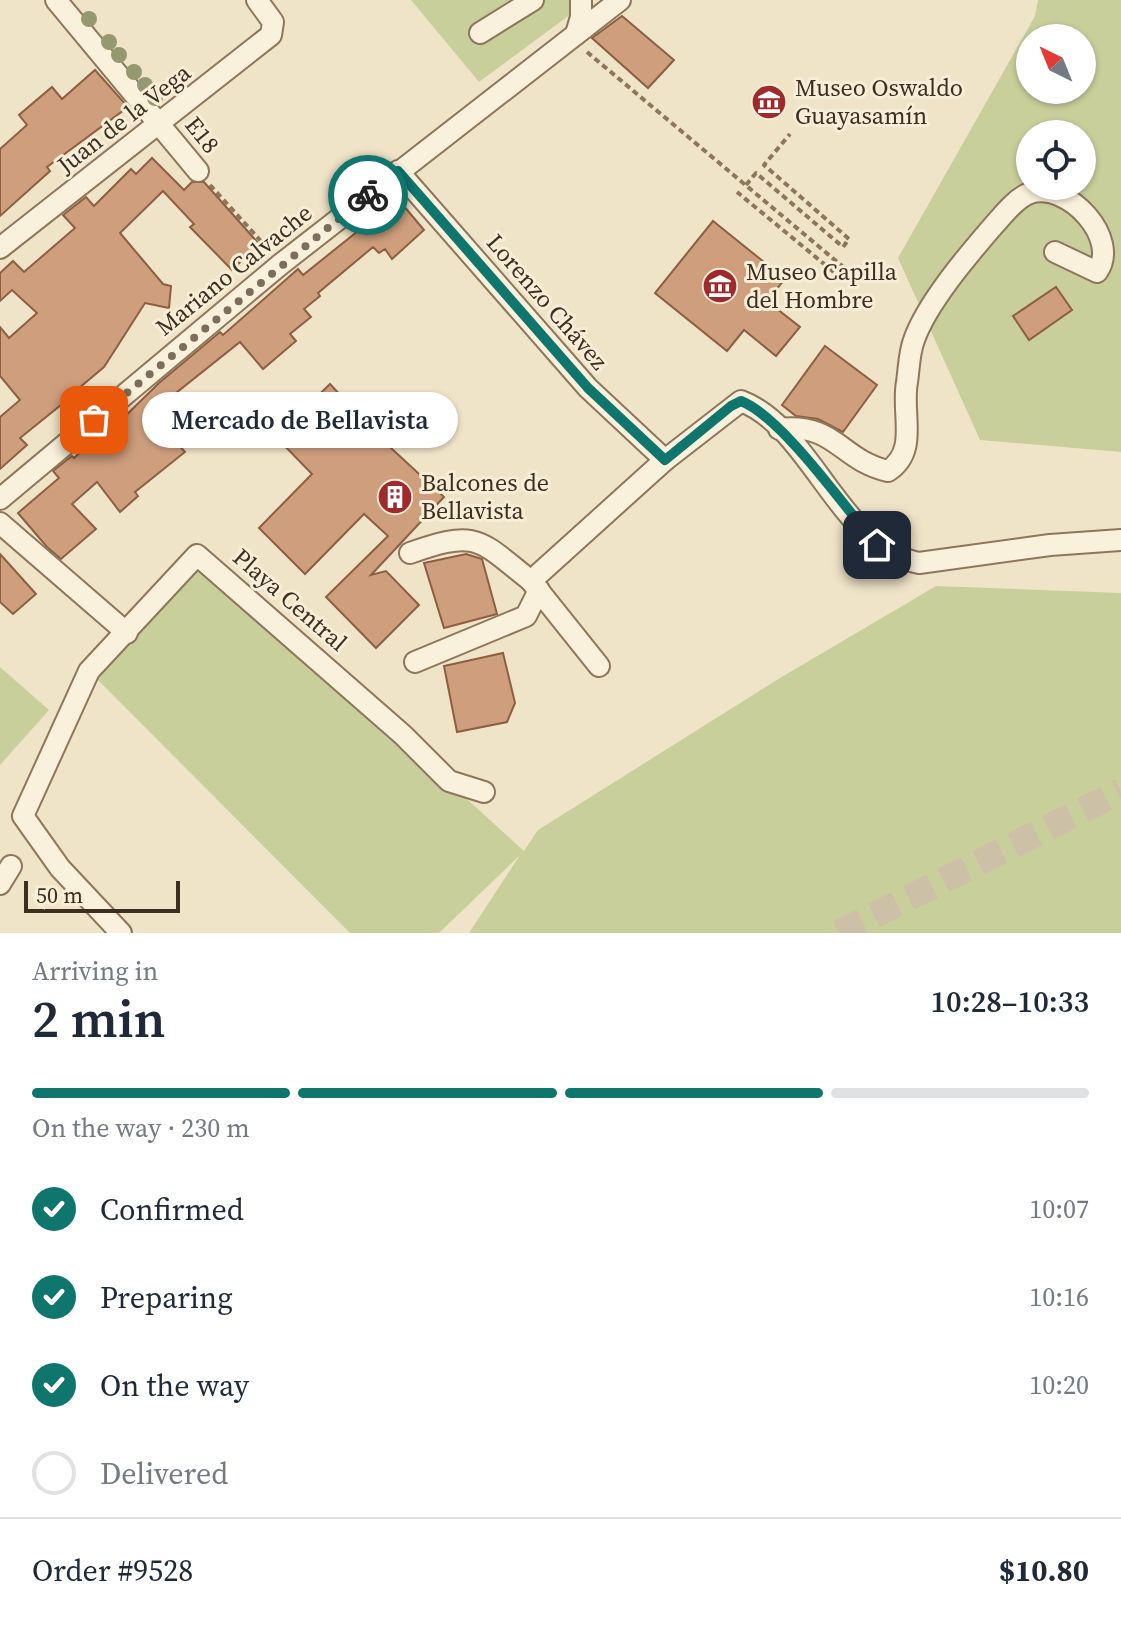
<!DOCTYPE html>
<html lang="en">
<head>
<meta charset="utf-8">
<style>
  :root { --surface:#fff; --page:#f2f2f3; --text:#1f2937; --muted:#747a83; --line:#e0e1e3; --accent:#0f766e }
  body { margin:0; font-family:"Source Serif 4",serif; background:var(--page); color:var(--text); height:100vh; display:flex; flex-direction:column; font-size:30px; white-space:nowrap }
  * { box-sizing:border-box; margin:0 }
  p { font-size:26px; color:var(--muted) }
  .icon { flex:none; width:44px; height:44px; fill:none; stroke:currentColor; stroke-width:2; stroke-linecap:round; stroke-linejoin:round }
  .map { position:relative; height:933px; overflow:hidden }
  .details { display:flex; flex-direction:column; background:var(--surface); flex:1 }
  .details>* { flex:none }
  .needle { width:52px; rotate:317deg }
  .fabs { position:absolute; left:1016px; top:24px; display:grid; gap:16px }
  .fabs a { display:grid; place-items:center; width:80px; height:80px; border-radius:50%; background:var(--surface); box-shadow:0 2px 6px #0004; font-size:40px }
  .scale { position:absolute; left:24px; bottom:20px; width:156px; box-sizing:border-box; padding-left:8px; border:4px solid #3d2e20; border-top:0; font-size:22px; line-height:28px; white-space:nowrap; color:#3d2e20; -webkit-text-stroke:6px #f7eed8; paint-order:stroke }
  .pin { position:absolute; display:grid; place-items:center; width:68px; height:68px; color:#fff; margin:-34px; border-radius:16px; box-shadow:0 4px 12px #0006 }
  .courier { position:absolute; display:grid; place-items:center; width:80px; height:80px; margin:-40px; border:6px solid #0f766e; border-radius:50%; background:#fff; color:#222; box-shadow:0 2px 10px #0007 }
  .bubble { position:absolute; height:56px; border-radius:28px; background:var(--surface); box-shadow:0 2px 6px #0004; font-size:26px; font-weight:600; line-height:56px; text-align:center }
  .head em { font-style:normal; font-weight:600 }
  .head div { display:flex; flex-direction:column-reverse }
  .head { display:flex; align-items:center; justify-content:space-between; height:136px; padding:0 32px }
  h1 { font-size:52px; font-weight:600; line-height:60px }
  .bar { display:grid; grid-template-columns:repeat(4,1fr); gap:12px 8px; align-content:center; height:96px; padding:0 32px }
  .bar i { height:10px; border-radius:6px; background:var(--line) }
  .bar .on { background:var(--accent) }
  .bar p { grid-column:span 4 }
  .line { display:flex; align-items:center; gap:20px; padding:0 32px; border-top:2px solid var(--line) }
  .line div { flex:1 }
  ol { padding:0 32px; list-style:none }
  li { display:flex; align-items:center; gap:24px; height:88px }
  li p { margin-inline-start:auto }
  li .icon { padding:8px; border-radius:50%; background:var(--accent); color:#fff; stroke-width:4 }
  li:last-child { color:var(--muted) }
  li i { width:44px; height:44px; border:4px solid var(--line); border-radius:50% }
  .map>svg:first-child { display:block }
  .green { fill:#c9cf9b; fill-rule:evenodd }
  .building { fill:#cf9f7d; stroke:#8d5f41; stroke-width:2 }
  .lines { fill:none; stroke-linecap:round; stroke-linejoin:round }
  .major-tunnel { stroke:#ccc0a6; stroke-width:26; stroke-dasharray:26 13; stroke-linecap:butt }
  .minor-casing { stroke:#8d765c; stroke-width:24 }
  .path { stroke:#8d765c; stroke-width:4; stroke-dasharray:6 4; stroke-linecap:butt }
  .minor { stroke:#faf1dc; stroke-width:20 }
  .tree { fill:#96986f }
  .done { stroke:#7c6e5b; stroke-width:8; stroke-dasharray:0 14.4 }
  .route { stroke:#0f766e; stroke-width:10 }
  .labels { text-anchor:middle; stroke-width:6; stroke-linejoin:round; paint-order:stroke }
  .poi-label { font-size:24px; fill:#3d2e20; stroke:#f7eed8; text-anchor:start }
  .street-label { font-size:24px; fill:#3d2e20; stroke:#f7eed8 }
</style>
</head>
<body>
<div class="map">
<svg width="1121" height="933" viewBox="0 0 1121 933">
  <rect width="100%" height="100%" fill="#f0e4c8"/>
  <!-- green -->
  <g class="green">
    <polygon points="411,0 590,0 479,82"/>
    <path d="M1038 0H1121V452L980 440 898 258 1035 16ZM1030 38H1082V90H1030ZM1030 134H1082V186H1030Z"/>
    <polygon points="201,557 524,851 538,830 780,678 936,586 1121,593 1121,933 469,933 520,855 439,933 350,933 89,671"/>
    <polygon points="0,667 49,710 0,765"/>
  </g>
  <!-- building -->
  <g class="building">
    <polygon points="622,16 674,60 648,88 592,38"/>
    <polygon points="95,70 128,107 47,167 50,171 0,216 0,149 27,125 19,115 52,87 62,99"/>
    <polygon points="152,158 184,190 192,182 204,182 259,244 232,270 190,227 194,224 163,191 120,233 163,284 171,286 169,308 145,303 104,367 78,389 86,400 74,410 66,401 20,438 27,445 0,469 0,417 20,400 0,376 0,327 9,338 37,313 12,290 0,301 0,273 13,261 24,272 75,228 63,215 86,197 94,206 131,169 136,174"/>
    <polygon points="398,199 424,230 392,259 385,249 379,253 373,247 318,293 320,296 304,309 311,317 290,334 296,341 263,369 240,342 176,393 195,415 189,420 193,427 176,442 185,452 135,492 138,496 120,512 97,482 72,504 96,529 61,559 47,547 18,513 59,478 53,471 72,456 74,458 111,424 114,427 159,383 220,332 223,335 298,269 303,275"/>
    <polygon points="713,221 785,279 767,301 800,327 776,356 744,330 727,351 655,293"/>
    <polygon points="1056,287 1072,310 1029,340 1013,316"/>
    <polygon points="825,346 877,385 843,432 818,419 796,416 782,405"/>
    <polygon points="330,384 378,436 444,497 371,575 386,571 419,605 376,648 326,597 388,536 364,514 305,574 259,528 312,474 276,437"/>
    <polygon points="0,554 36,594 13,614 0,602"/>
    <polygon points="466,554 482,559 497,614 444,628 424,563"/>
    <polygon points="503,653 515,703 507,722 457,732 444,666"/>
  </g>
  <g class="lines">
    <!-- major-tunnel -->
    <polyline class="major-tunnel" points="839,933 1121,791"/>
    <defs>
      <g id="minor">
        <polyline points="56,0 198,171"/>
        <polyline points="480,33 533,0"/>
        <polyline points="576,34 581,17 581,0"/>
        <polyline points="398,171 588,388 665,460"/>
        <polyline points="0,248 271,35 273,22 257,0"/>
        <path d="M779 429C837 423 838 459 888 471 919 451 901 414 907 382 909 369 909 353 914 340 927 303 968 255 994 225 1004 214 1016 198 1030 193 1068 181 1121 239 1097 272L1055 252"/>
        <polyline points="0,499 281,264 620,0"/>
        <polyline points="0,523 127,633"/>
        <path d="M410 553C478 529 478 539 531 581"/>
        <polyline points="415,662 526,616 539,590"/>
        <path d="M599 666 531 581 665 460 741 401C812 428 840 548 919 563L1050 545 1121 540"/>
        <polyline points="0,884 11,866"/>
        <polyline points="121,933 60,868 23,816 89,671 197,555 403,735 449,781 484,792"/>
      </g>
    </defs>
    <!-- minor casing -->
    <use href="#minor" class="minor-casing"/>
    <!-- path -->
    <g class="path">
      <polyline points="587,52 848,271 841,278 737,192"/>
      <polyline points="210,185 269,250"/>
      <polyline points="746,185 756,173 843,247 849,239 764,165 790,134"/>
    </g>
    <!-- minor -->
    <use href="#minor" class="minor"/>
  </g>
  <!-- trees -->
  <g class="tree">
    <circle cx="89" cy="19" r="8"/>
    <circle cx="109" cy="42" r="8"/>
    <circle cx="119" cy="55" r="8"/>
    <circle cx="134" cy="72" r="8"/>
    <circle cx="145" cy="85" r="8"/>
    <circle cx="155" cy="98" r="8"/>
  </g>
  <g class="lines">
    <!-- done -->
    <polyline class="done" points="94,420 368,195"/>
    <!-- route -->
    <path class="route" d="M368 195 398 171 588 388 665 460 731 406 741 401C782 417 846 509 877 545"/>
  </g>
  <!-- icons -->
  <defs>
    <symbol id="museum-disc" viewBox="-11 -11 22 22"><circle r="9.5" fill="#9e2a2b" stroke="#f7eed8"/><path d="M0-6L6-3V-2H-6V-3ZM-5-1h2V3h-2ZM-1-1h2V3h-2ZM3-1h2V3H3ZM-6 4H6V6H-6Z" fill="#fff"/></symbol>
    <symbol id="building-disc" viewBox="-11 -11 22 22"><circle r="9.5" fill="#9e2a2b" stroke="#f7eed8"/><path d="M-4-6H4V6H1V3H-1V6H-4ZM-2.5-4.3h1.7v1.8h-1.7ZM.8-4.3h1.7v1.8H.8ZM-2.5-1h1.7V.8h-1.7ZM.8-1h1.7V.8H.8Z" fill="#fff"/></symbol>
  </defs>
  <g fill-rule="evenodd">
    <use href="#museum-disc" x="749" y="82" width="40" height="40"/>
    <use href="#museum-disc" x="700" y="266" width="40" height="40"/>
    <use href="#building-disc" x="375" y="477" width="40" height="40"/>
  </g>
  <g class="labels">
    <!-- poi labels -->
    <g class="poi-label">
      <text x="795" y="96">Museo Oswaldo<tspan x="795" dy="28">Guayasamín</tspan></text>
      <text x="746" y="280">Museo Capilla<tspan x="746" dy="28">del Hombre</tspan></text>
      <text x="421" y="491">Balcones de<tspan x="421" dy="28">Bellavista</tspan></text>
    </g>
    <!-- street labels -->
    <g class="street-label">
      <text transform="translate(124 119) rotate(-38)" y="8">Juan de la Vega</text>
      <text transform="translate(202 135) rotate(51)" y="8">E18</text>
      <text transform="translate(234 270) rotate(-39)" y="8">Mariano Calvache</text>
      <text transform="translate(547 302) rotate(49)" y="8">Lorenzo Chávez</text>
      <text transform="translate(290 600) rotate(41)" y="8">Playa Central</text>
    </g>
  </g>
</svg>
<div class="fabs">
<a><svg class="needle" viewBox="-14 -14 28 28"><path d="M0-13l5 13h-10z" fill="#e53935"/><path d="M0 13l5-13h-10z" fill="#747a83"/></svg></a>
<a><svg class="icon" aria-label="locate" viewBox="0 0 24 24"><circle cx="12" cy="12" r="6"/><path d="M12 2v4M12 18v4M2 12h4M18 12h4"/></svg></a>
</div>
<div class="scale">50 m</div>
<div class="pin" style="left:94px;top:420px;background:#ea580c"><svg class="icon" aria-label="bag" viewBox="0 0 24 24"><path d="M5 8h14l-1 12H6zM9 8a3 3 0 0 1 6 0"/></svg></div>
<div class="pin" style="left:877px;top:545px;background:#1f2937"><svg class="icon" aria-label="home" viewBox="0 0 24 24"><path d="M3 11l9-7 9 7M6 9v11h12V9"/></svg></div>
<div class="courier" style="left:368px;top:195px"><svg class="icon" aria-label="bike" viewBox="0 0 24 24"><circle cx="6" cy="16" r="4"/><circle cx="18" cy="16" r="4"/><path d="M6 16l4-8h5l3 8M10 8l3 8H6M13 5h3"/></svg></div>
<div class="bubble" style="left:142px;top:392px;width:316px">Mercado de Bellavista</div>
</div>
<section class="details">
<div class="head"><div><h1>2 min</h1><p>Arriving in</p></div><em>10:28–10:33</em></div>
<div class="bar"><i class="on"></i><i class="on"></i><i class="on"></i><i></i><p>On the way · 230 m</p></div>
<ol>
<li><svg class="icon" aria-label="check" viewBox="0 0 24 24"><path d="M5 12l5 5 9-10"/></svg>Confirmed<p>10:07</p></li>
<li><svg class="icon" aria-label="check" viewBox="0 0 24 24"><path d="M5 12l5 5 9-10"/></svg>Preparing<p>10:16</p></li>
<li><svg class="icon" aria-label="check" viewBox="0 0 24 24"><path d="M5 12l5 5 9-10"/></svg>On the way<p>10:20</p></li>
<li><i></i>Delivered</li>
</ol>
<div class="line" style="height:104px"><div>Order #9528</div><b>$10.80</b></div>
</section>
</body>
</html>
